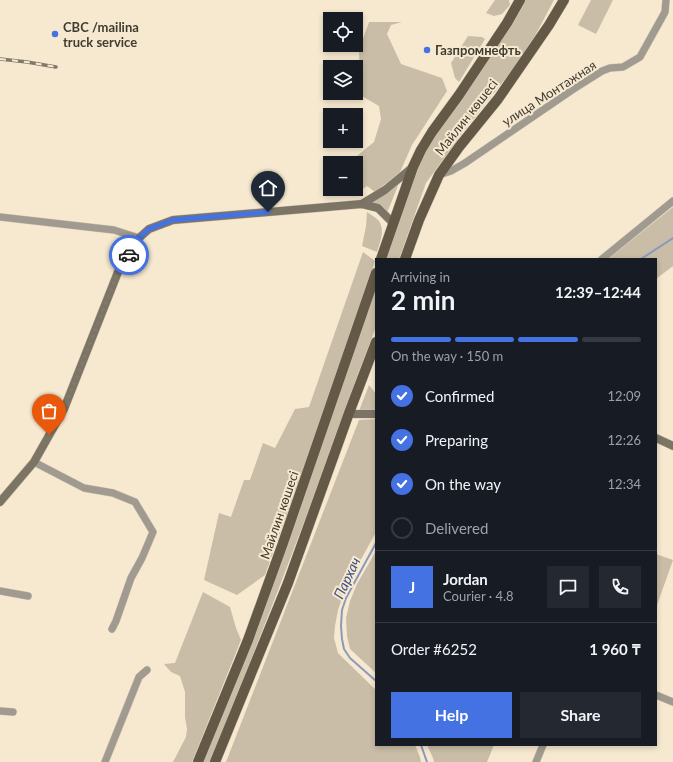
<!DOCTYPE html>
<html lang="en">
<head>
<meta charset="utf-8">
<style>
  :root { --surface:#171b24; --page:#242831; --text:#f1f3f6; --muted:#9ea1a6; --line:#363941; --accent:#4472e3 }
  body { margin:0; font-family:Lato,sans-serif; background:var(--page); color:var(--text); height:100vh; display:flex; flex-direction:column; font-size:15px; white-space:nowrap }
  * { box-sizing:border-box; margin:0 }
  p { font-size:13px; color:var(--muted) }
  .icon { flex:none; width:22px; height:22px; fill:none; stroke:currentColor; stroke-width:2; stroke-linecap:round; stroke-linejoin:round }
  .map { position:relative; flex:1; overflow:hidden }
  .side { position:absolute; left:375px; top:258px; width:282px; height:488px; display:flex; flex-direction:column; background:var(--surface); border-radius:0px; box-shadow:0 2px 6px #0003 }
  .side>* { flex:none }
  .tools { position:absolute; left:323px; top:12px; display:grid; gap:8px }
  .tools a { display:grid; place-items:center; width:40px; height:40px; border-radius:0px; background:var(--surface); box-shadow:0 2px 6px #0003; font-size:20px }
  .pin { position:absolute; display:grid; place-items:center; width:34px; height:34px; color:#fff; margin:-41px -17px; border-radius:50% 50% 50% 0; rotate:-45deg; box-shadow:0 0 4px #0007 }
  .pin .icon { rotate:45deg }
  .courier { position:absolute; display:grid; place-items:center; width:40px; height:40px; margin:-20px; border:3px solid #4472e3; border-radius:50%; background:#fff; color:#222; box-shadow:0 1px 5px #0007 }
  .overview em { font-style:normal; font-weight:700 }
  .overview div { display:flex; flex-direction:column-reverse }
  .overview { display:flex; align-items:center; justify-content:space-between; height:68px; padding:0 16px }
  h1 { font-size:26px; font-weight:700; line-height:30px }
  .bar { display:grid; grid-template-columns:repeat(4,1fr); gap:6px 4px; align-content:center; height:48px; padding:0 16px }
  .bar i { height:5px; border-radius:3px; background:var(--line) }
  .bar .current { background:var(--accent) }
  .bar p { grid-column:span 4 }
  .line { display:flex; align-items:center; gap:10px; padding:0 16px; border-top:1px solid var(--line) }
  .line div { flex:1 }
  .round { display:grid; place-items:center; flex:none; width:42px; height:42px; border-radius:0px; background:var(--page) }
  ol { padding:0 16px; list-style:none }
  li { display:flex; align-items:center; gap:12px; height:44px }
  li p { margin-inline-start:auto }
  li .icon { padding:4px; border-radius:50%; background:var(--accent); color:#fff; stroke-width:4 }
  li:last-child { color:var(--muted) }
  li i { width:22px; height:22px; border:2px solid var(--line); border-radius:50% }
  .primary-button { display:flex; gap:8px; margin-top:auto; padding:8px 16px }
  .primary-button a { flex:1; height:46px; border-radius:0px; background:var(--accent); color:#fff; font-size:16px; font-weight:700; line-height:46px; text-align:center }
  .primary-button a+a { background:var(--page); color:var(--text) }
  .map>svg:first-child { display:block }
  .green { fill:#c9bda7 }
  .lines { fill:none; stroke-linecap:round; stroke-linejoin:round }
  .stream { stroke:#8a9abc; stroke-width:2 }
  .street-casing { stroke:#d3c6b0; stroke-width:8 }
  .secondary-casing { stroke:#d3c6b0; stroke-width:9 }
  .primary-casing { stroke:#d3c6b0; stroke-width:11 }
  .street { stroke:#a09a90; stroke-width:7 }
  .secondary { stroke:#7c7465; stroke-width:8 }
  .primary { stroke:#635946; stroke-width:10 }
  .rail-casing { stroke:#807869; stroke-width:3.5 }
  .rail { stroke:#f7e9d0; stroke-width:2; stroke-dasharray:6; stroke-linecap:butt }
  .done { stroke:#817969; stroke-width:4; stroke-dasharray:0 7.2 }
  .route { stroke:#4472e3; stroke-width:5 }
  .poi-dot { fill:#4472e3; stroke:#f7e9d0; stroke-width:1.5 }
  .labels { text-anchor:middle; stroke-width:4; stroke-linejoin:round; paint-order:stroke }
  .poi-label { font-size:13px; font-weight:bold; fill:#413c32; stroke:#f7e9d0; text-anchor:start }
  .street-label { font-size:13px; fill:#413c32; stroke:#f7e9d0 }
  .water-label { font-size:14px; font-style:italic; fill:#3a4f7e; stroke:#f7e9d0 }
</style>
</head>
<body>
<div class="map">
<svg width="673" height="762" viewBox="0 0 673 762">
  <rect width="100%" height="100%" fill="#f7e9d0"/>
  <!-- green -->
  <g class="green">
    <polygon points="495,0 509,0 510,5 502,14 494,16 486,13"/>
    <polygon points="525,0 554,0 536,34 513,69 460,136 426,183 399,259 384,259 415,168 437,130"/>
    <polygon points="591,0 613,0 596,34 578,25"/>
    <polygon points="369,22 402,22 391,25 387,34 401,64 442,78 447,91 412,145 400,172 375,192 367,186 352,196 344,195 345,189 356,189 356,163 352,163 352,160 374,142 381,119 379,106 360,95 359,50"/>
    <polygon points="468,36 482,37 485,39 459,82 455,78 451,63"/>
    <polygon points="399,183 387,213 381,206 371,201"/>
    <polygon points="673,207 673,266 656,279 656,259 608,259"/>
    <path d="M367 212C370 214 375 217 378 220 386 229 380 242 377 252L362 246 366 226Z"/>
    <polygon points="363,252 375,261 326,406 265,575 237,595 204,580 219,513 231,517 244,480 250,480 263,443 275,448 295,409 309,407"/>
    <path d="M376 283V327L374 332C350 393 329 455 306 517 275 599 243 681 210 762H201Z"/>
    <polygon points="369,385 376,394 376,412 359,411"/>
    <polygon points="376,419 376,532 346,587 338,610 335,626 334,638 338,653 344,659 376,690 376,745 415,745 420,757 421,762 226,762 359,420"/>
    <polygon points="376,551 376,673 350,649 347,636 346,618 350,601 357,584"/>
    <polygon points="656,554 673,560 656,608"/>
    <polygon points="203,592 230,607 236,628 241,640 192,762 173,762 186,737 187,729 185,717 185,692 180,676 171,672 164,664 175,663"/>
    <polygon points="427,745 494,745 487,762 434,762 433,758"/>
  </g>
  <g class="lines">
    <!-- stream -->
    <g class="stream">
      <polyline points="641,259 673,238"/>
      <polyline points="376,543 346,598 342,610 341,626 342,639 344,649 350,658 376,681"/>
      <polyline points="421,745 427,762"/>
    </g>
    <defs>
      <g id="street">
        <polyline points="439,175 451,171 465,163 575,88 602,71 610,68 623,67 640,57 665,12 666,0"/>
        <polyline points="0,217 114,230 139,238"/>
        <polyline points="602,259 673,201"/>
        <polyline points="34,462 84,488 113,493 135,502 153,532 142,558 131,578 116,621 112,629"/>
        <polyline points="0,591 28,596"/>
        <polyline points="656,695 673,702"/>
        <polyline points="0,711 13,712"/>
        <polyline points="105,762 139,677 147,670"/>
        <polyline points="536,762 543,745"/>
      </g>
      <g id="secondary">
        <polyline points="362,204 385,190 413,167"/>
        <polyline points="349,413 355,414 376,414"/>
        <polyline points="656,438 673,446"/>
        <polyline points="0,502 34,462 64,409 118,272 139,238 149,229 173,220 362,204 378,208 393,223"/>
      </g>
      <g id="primary">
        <polyline points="381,259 413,167 421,150 432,132 459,95 507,23 520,0"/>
        <polyline points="405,259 419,220 439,175 459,147 498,99 549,25 564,0"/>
        <polyline points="198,762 248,640 283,543 376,273"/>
        <polyline points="215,762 288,583 349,413 376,342"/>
      </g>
    </defs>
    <!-- street casing -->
    <use href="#street" class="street-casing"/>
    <!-- secondary casing -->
    <use href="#secondary" class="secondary-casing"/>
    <!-- primary casing -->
    <use href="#primary" class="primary-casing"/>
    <!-- street -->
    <use href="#street" class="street"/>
    <!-- secondary -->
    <use href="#secondary" class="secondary"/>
    <!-- primary -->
    <use href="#primary" class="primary"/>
    <defs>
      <polyline id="rail" points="0,59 27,62 56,67"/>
    </defs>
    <!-- rail casing -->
    <use href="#rail" class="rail-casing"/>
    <!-- rail -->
    <use href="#rail" class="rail"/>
  </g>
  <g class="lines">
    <!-- done -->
    <polyline class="done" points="49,435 64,409 118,272 129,255"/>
    <!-- route -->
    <polyline class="route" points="129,255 139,238 149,229 173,220 268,212"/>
  </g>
  <!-- markers -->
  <g class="poi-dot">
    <circle cx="55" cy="34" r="4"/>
    <circle cx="427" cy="50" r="4"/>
  </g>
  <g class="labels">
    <!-- poi labels -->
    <g class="poi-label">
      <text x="63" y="32">CBC /mailina<tspan x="63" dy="15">truck service</tspan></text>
      <text x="435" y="55">Газпромнефть</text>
    </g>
    <!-- street labels -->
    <g class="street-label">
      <text transform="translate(549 93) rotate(-33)" y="5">улица Монтажная</text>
      <text transform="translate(466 117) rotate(-52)" y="5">Майлин көшесі</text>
      <text transform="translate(279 515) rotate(-71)" y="5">Майлин көшесі</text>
    </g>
    <!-- water labels -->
    <g class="water-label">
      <text transform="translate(347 578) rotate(-65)" y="5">Пархач</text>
    </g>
  </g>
</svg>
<div class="tools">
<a><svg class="icon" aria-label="locate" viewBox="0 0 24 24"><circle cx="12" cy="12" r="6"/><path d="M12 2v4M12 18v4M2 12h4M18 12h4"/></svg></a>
<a><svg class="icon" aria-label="layers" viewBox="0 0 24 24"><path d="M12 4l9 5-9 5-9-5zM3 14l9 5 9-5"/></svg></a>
<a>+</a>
<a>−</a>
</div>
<div class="pin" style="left:49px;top:435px;background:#ea580c"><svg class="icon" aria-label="bag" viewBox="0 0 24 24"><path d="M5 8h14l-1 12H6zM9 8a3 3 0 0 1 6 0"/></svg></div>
<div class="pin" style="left:268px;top:212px;background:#1f2937"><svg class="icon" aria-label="home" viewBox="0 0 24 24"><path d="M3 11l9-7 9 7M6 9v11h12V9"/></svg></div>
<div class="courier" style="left:129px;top:255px"><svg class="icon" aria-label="car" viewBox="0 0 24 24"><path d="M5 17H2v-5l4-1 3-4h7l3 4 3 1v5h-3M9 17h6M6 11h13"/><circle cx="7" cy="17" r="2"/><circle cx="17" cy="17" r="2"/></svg></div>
<section class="side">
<div class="overview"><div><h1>2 min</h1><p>Arriving in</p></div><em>12:39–12:44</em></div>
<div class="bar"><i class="current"></i><i class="current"></i><i class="current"></i><i></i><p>On the way · 150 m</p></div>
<ol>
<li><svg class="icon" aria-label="check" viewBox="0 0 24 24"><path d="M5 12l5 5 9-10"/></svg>Confirmed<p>12:09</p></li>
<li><svg class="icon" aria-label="check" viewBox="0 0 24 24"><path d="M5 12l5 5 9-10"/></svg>Preparing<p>12:26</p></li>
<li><svg class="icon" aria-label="check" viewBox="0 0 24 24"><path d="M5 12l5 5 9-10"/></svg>On the way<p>12:34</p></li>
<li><i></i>Delivered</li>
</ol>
<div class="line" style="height:72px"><b class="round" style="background:var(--accent);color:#fff">J</b><div><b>Jordan</b><p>Courier · 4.8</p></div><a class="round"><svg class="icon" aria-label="chat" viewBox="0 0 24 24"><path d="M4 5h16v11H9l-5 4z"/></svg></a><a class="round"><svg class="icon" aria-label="phone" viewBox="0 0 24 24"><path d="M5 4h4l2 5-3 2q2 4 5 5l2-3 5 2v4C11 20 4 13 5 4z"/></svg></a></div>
<div class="line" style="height:52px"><div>Order #6252</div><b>1 960 ₸</b></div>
<div class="primary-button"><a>Help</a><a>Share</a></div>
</section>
</div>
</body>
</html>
